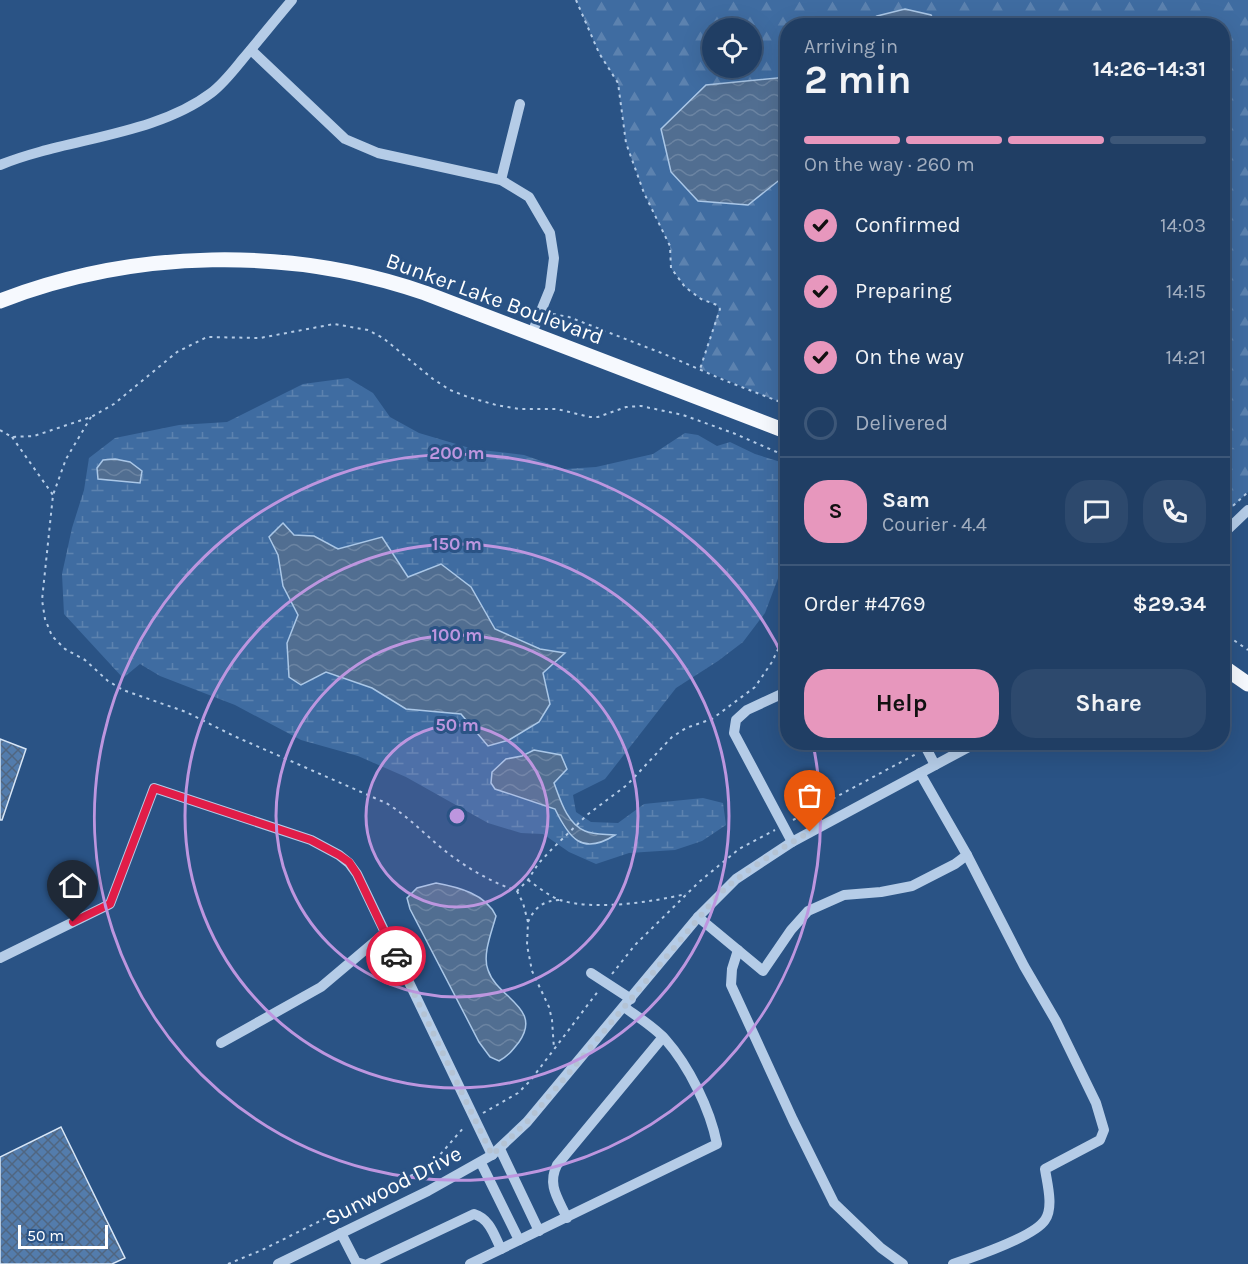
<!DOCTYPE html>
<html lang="en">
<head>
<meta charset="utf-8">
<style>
  :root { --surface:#203e64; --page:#2d496d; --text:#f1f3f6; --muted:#a2aebf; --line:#3d5778; --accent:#e797bd }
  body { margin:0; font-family:Karla,sans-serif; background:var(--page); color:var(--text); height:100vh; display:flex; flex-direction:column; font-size:22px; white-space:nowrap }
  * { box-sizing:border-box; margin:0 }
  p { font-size:20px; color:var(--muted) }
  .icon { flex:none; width:33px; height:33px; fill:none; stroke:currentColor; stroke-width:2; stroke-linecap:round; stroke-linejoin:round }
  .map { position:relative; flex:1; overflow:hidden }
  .drawer { position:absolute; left:780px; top:18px; width:450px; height:732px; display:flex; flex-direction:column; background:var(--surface); border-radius:24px; box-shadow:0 6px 24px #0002,0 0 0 2px var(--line) }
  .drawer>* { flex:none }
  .tools { position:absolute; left:702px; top:18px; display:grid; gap:12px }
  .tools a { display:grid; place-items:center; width:60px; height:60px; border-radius:50%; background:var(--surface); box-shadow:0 6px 24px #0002,0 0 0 2px var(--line); font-size:30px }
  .scale { position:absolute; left:18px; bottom:15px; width:90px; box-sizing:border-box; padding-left:6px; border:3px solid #fff; border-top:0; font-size:16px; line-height:21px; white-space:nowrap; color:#fff; -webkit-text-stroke:4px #2a5385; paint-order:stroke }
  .pin { position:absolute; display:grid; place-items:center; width:51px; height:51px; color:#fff; margin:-62px -26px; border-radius:50% 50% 50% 0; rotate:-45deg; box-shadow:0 0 6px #0007 }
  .pin .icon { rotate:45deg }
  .courier { position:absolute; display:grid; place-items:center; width:60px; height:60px; margin:-30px; border:4px solid #e11d48; border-radius:50%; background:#fff; color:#222; box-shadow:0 2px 8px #0007 }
  .head em { font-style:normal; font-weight:700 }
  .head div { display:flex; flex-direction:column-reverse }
  .head { display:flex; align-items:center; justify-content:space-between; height:102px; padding:0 24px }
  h1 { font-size:39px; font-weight:700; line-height:45px }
  .bar { display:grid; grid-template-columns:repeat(4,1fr); gap:9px 6px; align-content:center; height:72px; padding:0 24px }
  .bar i { height:8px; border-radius:4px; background:var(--line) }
  .bar .on { background:var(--accent) }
  .bar p { grid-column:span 4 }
  .line { display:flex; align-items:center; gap:15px; padding:0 24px; border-top:2px solid var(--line) }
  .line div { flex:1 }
  .round { display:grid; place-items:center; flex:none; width:63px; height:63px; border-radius:24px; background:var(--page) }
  ol { padding:0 24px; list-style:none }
  li { display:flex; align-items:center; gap:18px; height:66px }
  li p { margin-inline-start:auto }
  li .icon { padding:6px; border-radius:50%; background:var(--accent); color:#111; stroke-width:4 }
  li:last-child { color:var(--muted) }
  li i { width:33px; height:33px; border:3px solid var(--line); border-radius:50% }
  .action { display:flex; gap:12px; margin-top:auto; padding:12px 24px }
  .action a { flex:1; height:69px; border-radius:24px; background:var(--accent); color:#111; font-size:24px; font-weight:700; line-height:69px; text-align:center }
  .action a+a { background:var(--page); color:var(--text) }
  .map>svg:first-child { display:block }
  .forest { fill:url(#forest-firs); fill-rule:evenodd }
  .wetland { fill:url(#wetland-marsh); fill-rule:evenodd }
  .water { fill:url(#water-waves); stroke:#aac7e7; stroke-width:1.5 }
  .building { fill:url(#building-cross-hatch); stroke:#d8e6f6; stroke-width:1.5 }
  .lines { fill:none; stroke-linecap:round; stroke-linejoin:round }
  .path { stroke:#b5cce7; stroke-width:2; stroke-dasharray:3 4.5; stroke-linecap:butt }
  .minor { stroke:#b5cce7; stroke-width:10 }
  .major { stroke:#f6f9fe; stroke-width:15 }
  .done { stroke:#b4c3d4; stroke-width:6; stroke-dasharray:0 10.8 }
  .route { stroke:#e11d48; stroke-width:8 }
  .ring { fill:none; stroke:#bd96df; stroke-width:3 }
  .labels { text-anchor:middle; stroke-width:6; stroke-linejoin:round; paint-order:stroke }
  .street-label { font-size:22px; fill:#fff; stroke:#2a5385 }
  .centre { fill:#bd96df; stroke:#2a5385; stroke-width:3 }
  .ring-label { font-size:18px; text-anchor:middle; font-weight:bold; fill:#bd96df; stroke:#2a5385; stroke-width:6; stroke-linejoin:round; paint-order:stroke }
</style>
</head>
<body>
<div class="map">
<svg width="1248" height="1264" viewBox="0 0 1248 1264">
  <defs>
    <pattern id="forest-firs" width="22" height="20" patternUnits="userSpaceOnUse" patternTransform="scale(1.5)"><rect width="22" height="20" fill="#3f6ca1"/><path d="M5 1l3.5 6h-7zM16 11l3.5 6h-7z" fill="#5c82af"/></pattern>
    <pattern id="wetland-marsh" width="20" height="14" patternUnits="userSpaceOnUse" patternTransform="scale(1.5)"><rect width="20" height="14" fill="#3f6ca1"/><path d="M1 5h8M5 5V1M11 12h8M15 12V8" fill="none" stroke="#5c82af"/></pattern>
    <pattern id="water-waves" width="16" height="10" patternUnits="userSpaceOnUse" patternTransform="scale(1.5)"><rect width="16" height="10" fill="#516e91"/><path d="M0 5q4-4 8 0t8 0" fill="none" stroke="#6b84a2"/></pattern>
    <pattern id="building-cross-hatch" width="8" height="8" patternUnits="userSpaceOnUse" patternTransform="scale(1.5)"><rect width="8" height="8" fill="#537cac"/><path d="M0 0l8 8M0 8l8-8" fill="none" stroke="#506681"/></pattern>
  </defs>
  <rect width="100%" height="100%" fill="#2a5385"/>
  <!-- forest -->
  <path class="forest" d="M576 0H1248V492L1223 516 1222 26H788L787 405 700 369 719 309 717 305 701 299 685 287 671 268 670 246 644 193 626 143 618 83 599 53ZM712 28H752V68H712Z"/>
  <!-- wetland -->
  <g class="wetland">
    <path d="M348 378 373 393 390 417 419 433 473 449 524 455 564 469 596 467 653 454 685 433 698 435 717 446 730 442 755 454 787 464V530L782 549 780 573 765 613 743 642 718 661 676 688 605 779 573 795 576 812 591 822 618 823 644 804 703 798 723 803 726 825 702 841 675 850 629 853 596 864 569 852 543 834 521 833 488 823 406 777 358 756 301 740 235 705 160 676 140 664 123 678 64 614 62 574 72 528 84 490 89 458 115 438 179 425 227 422 303 384ZM293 535 314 536 338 549 382 537 408 577 471 587 495 629 540 649 564 653 543 673 550 704 539 722 509 740 488 746 461 714 406 709 372 688 325 671 287 643 298 615 283 586 278 555ZM534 750 554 783 560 801 572 821 583 831 614 836 574 839 563 826 555 809 495 789 506 759 522 756Z"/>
    <polygon points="1223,435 1226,436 1238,455 1232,471 1223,477"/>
  </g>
  <!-- water -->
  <g class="water">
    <polygon points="905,9 931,15 936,25 861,25 877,16"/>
    <polygon points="787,77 787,174 748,205 698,201 671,172 661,129 706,85"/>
    <polygon points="115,459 130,462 142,471 140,483 98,479 97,468 103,460"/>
    <polygon points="283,523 294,535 314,536 338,549 382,537 408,577 441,564 471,587 495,629 540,649 565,653 543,673 550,704 539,722 509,740 488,746 461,714 406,709 372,688 326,672 301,685 289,677 287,643 298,615 283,586 278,555 269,537"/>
    <path d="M534 750 561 755 567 769 554 783C560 799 567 824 585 831 594 835 605 834 615 835 582 856 569 838 555 809L495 789 491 783 492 772 506 759 522 756Z"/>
    <path d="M436 883C458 887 486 894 496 916 492 931 482 955 488 970 497 998 543 1008 519 1042 512 1051 508 1056 499 1061L490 1057 479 1042 410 909 407 898 417 888Z"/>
  </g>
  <!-- building -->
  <g class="building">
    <polygon points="0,739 26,749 2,820 0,820"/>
    <polygon points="61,1127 125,1258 112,1264 0,1264 0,1157"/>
  </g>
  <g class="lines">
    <!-- path -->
    <g class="path">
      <polyline points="576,0 599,53 618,83 626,143 644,193 670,246 671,268 685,287 701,299 717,305 720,309 700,369"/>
      <polyline points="553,314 569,317 664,354 726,381 788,405"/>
      <path d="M91 417 66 459 53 495 42 600 45 619 52 636 65 649 85 660 108 681 123 690 186 712 234 736 386 803C408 816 424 834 444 850 465 867 491 882 517 891L528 880 538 864 552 849 587 815 627 785 672 737 686 728 712 719 755 687 772 662 788 628"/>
      <polyline points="0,430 12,437 34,436 91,417 114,404 177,352 207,337 260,338 334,324 368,330 383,338 433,379 450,390 468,397 496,405 520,409 557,409 590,417 598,417 626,407 641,406 683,415 733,433 788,457"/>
      <polyline points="12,437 53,495"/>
      <polyline points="1222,516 1248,492"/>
      <polyline points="1222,632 1248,650"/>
      <polyline points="793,820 918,753"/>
      <path d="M528 880C538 887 549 896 560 900 594 911 652 902 686 894"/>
      <polyline points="517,891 523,903 528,922 527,945 532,971 549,1007 552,1020 554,1049"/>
      <path d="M528 922C535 907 543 901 559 900"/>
      <polyline points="612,974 635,945 699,882 739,849 775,830"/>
      <polyline points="483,1113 518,1093 530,1081 599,990"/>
      <polyline points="228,1264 262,1250 422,1170 438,1157 465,1126"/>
    </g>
    <!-- minor -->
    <g class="minor">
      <polyline points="251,50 345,139 378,153 501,180 529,197 550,233 554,258 550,289 532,333"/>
      <path d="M0 165C66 138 154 136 211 93 223 84 233 71 242 60 259 40 275 20 292 0"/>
      <polyline points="501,180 520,104"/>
      <polyline points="1222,535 1248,510"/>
      <polyline points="788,691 747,710 736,720 734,733 792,842"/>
      <polyline points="923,742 935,765"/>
      <polyline points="698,917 763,971 791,930 808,911 844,895 881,892 912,886 955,864 967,855 920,773"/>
      <polyline points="738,950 732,969 731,985 793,1120 834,1203 881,1248 903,1264"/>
      <polyline points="0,958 110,904 154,788 311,840 339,855 349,863 357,874 492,1155"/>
      <polyline points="591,973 631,999"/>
      <polyline points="221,1043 321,987 385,933"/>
      <polyline points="500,1149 539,1231"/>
      <polyline points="481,1163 519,1240"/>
      <path d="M567 1218C558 1198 547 1185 557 1165L663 1037"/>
      <polyline points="341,1233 356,1262 363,1264"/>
      <polyline points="278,1264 428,1191 492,1155 527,1122 698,917 736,879 792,842 978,742"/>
      <path d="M368 1264 474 1214C490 1219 494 1235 501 1249"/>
      <path d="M470 1264 717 1144C710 1109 689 1066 665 1039 654 1027 638 1017 624 1007"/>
      <path d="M953 1264C974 1257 1034 1237 1045 1220 1054 1207 1047 1183 1045 1169L1100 1140 1104 1130 1096 1103 1056 1021 1024 966 967 855"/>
    </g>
    <!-- major -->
    <g class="major">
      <path d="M0 301C134 249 290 246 425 293L788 432"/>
      <polyline points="1222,666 1248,684"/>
    </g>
  </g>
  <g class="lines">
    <!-- done -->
    <path class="done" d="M396 956 492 1155 527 1122 563 1080 719 894C747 869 778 850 810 832"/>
    <!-- route -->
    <polyline class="route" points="73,922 110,904 154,788 311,840 339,855 349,862 357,874 396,956"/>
  </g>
  <!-- distance rings -->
  <circle cx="457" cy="816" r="91" fill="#bd96df" fill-opacity=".12"/>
  <g class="ring">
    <circle cx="457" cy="816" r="91"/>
    <circle cx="457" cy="816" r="181"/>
    <circle cx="457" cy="816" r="272"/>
    <path d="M813 744A363 363 0 1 1 787 665"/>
  </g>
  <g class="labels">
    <!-- street labels -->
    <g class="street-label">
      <text transform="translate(495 298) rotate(20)" y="8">Bunker Lake Boulevard</text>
      <text transform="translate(393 1185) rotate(-27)" y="8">Sunwood Drive</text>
    </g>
  </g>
  <circle cx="457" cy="816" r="9" class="centre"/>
  <g class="ring-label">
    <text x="457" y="459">200 m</text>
    <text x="457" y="550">150 m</text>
    <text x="457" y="641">100 m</text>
    <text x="457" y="731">50 m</text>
  </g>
</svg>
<div class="tools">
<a><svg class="icon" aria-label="locate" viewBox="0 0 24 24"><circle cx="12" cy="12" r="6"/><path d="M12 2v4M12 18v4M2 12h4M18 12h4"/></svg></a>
</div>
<div class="scale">50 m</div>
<div class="pin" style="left:810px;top:832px;background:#ea580c"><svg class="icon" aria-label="bag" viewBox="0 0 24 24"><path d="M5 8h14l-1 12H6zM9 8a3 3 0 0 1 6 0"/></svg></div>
<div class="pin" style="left:73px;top:922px;background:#1f2937"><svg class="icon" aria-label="home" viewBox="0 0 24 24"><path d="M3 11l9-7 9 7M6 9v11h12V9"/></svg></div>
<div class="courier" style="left:396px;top:956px"><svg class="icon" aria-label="car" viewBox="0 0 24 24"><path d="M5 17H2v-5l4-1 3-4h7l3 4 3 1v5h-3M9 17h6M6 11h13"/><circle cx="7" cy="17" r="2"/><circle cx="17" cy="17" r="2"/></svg></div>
<section class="drawer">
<div class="head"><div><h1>2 min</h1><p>Arriving in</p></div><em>14:26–14:31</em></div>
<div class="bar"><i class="on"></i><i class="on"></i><i class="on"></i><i></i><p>On the way · 260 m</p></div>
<ol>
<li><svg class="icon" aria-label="check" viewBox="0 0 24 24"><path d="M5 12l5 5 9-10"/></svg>Confirmed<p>14:03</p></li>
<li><svg class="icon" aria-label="check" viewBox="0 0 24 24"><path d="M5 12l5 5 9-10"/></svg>Preparing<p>14:15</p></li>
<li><svg class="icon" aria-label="check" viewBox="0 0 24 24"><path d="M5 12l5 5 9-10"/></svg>On the way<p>14:21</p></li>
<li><i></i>Delivered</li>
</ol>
<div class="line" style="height:108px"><b class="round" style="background:var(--accent);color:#111">S</b><div><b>Sam</b><p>Courier · 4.4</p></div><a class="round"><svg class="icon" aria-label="chat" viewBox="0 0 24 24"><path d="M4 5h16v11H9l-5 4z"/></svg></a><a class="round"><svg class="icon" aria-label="phone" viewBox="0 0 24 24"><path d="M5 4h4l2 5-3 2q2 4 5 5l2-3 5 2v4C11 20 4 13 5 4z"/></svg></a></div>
<div class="line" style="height:78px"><div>Order #4769</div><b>$29.34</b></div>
<div class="action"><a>Help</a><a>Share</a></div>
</section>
</div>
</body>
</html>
